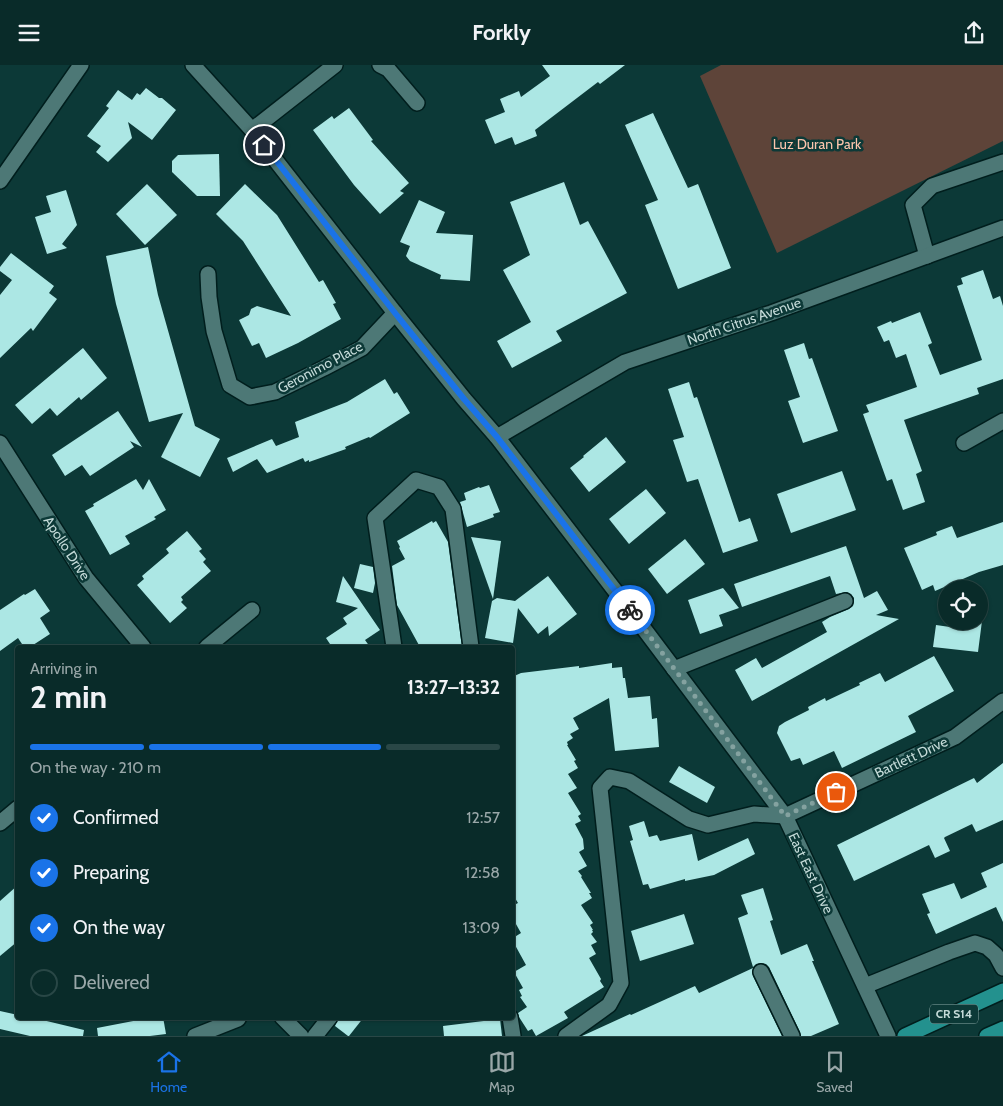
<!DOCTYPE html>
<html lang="en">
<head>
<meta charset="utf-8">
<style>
  :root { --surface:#092b29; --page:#173735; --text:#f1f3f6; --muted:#99a7a8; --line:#294746; --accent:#1a73e8 }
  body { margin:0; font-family:Cabin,sans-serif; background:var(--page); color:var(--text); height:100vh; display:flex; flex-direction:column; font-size:19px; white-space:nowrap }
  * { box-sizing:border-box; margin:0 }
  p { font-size:16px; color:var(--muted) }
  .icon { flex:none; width:28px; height:28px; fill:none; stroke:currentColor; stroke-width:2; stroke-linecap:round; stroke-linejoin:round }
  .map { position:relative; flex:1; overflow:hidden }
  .side { position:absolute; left:15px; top:580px; width:500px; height:375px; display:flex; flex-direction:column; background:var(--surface); border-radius:5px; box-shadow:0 1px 4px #0004,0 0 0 1px var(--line) }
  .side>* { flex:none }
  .tools { position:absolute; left:938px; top:515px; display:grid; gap:10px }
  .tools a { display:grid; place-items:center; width:50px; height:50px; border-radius:50%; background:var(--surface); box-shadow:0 1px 4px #0004,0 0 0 1px var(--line); font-size:25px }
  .pin { position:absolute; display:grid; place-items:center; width:42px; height:42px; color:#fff; margin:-21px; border:2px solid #fff; border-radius:50%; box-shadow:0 1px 5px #0007 }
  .courier { position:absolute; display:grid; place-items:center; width:50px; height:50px; margin:-25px; border:4px solid #1a73e8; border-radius:50%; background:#fff; color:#222; box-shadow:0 1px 6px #0007 }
  .head em { font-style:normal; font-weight:700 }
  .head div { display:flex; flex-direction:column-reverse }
  .head { display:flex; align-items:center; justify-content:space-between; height:85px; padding:0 15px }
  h1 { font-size:32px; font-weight:700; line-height:38px }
  .bar { display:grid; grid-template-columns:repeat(4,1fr); gap:8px 5px; align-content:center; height:60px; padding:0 15px }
  .bar i { height:6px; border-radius:4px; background:var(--line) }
  .bar .active { background:var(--accent) }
  .bar p { grid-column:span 4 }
  ol { padding:0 15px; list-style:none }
  li { display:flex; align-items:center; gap:15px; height:55px }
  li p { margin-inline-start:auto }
  li .icon { padding:5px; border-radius:50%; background:var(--accent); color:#fff; stroke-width:4 }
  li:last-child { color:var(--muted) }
  li i { width:28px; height:28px; border:2px solid var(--line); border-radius:50% }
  header { display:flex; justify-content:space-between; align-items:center; height:65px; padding:0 15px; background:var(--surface); font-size:22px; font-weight:700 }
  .tabs { display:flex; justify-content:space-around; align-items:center; height:70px; border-top:1px solid var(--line); background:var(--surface); font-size:14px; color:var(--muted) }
  .tabs a { display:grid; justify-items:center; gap:2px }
  .tabs .active { color:var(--accent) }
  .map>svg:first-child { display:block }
  .green { fill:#5e4439 }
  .building { fill:#ace7e4 }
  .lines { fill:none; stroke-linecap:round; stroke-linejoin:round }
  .minor-casing { stroke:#001e1d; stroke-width:18 }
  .major-casing { stroke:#001e1d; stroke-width:18 }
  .minor { stroke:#4d7876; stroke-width:15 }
  .major { stroke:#23918e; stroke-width:15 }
  .done { stroke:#84a2a0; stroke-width:5; stroke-dasharray:0 9 }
  .route { stroke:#1a73e8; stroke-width:6 }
  .labels { text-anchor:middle; stroke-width:5; stroke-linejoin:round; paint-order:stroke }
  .shield { fill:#0c3937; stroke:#8daaa8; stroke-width:1 }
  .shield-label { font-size:12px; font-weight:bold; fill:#c4dad8 }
  .park-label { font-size:14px; fill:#fdc5ad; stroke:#0c3937 }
  .street-label { font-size:14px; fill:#c4dad8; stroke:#0c3937 }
</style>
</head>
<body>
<header><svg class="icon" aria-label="menu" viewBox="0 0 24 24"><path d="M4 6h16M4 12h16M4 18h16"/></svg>Forkly<svg class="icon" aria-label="share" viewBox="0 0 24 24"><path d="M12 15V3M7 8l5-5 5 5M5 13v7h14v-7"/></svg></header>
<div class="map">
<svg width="1003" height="971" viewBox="0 0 1003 971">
  <rect width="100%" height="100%" fill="#0c3937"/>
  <!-- green -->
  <polygon class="green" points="721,0 1003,0 1003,76 777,188 700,11"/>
  <!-- building -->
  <g class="building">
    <polygon points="542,0 625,0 600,19 598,17 535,65 537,71 515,80 512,72 495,79 485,55 505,47 500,34 519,26 521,32 550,11"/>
    <polygon points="146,23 159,33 162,33 176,45 152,75 128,57 132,73 108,97 96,87 101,81 87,71 109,43 106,41 118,25 132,35 137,28 140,30"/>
    <polygon points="349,43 373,75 371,76 409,118 400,126 404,128 380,149 354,120 313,65 332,51 334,54"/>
    <polygon points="653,48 688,123 698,119 731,203 678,224 645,140 658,135 625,60"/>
    <polygon points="219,89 220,131 197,131 172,107 172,96 178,90"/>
    <polygon points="564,117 580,160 588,156 627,228 556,266 562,276 512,303 497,276 531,257 503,205 530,190 510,137"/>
    <polygon points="147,119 177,150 145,180 116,149"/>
    <polygon points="245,119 277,150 319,217 323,215 336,238 333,239 341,254 298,278 266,293 259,278 252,281 239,255 249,250 251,244 257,241 291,251 243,176 216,149"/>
    <polygon points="66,125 77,160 62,179 67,183 47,189 35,152 51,147 46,131"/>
    <polygon points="419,135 445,147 436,168 473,170 470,216 440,214 441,210 410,196 406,191 410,181 400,177"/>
    <polygon points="148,182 158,230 195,361 220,374 200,412 161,392 183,348 149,357 116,239 106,191"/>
    <polygon points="11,188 54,221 49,228 57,234 33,266 31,263 0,293 0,230 12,215 0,206 0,202"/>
    <polygon points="983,205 993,234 1000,231 1003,241 1003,314 977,323 979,329 904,355 922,406 916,409 925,437 903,445 892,414 887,416 863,349 869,347 866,340 917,322 906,289 896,293 889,275 884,277 877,262 891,256 892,258 920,247 932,278 928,280 940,310 982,295 957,221 963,219 961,213"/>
    <polygon points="804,278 809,294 812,293 838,366 803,378 788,336 800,332 784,285"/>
    <polygon points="83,283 107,313 81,335 79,332 57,351 50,343 32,359 15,340"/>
    <polygon points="385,314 394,329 397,327 410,348 370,373 369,372 345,382 346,384 309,397 309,395 305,397 303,393 267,408 257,394 233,407 227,393 272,374 276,381 299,372 295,357 347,337"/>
    <polygon points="689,317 694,333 697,332 739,457 750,453 758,476 723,488 698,414 687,417 673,375 684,372 668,324"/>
    <polygon points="118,346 142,382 130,376 134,382 90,411 82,400 65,411 52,390"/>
    <polygon points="606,372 626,397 589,427 570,403 584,392 583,391"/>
    <polygon points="842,406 856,445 791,468 777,429"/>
    <polygon points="136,414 143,425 149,414 166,445 154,452 156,454 125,471 130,479 110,490 85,446 94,441 93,439"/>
    <polygon points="489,420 500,447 493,449 494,452 467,462 460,437 466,435 464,428 479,422 480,423"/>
    <polygon points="646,424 666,448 629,479 609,454"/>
    <polygon points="432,456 433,458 436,456 448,477 462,582 420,582 397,540 392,501 405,494 399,483 400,482 397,476"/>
    <polygon points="1003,457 1003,500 979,507 935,526 933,520 922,525 904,483 937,470 936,467 952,461 957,473"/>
    <polygon points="187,466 202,484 199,486 206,494 203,497 211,506 181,532 183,535 181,537 187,543 170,558 137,520 144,514 142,511 169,488 166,484"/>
    <polygon points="471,472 501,476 493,534"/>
    <polygon points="685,474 705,499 667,529 648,504"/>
    <polygon points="846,481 864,533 877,526 888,545 876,550 899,554 752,636 735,605 756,593 762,603 827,567 822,557 830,552 849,544 853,541 854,537 854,533 851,529 847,527 836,529 830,511 742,542 734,519"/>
    <polygon points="360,499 373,502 375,518 373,528 354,523"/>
    <polygon points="343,511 380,565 365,575 370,582 332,582 326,573 347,559 343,553 358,543 336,537"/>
    <polygon points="548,511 577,549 549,571 548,561 538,569 518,543 513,578 485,573 492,536 497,533 515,536"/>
    <polygon points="723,523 739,543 719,550 723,561 700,569 688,535"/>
    <polygon points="35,524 50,546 40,553 50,569 30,582 24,582 18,573 0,586 0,545 24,529 25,530"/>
    <polygon points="947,556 982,556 978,587 933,582 936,560 950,562"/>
    <polygon points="934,591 954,626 908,651 916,667 842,703 834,686 803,700 800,693 791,696 777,668 779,661 785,657 809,645 808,642 825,633 826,636 860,620 859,618 880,608 885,617"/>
    <polygon points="612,598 612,603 622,602 623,613 625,613 628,633 650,631 652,654 657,653 659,682 615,686 609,633 573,653 579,664 570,669 573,673 567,677 568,680 567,680 576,695 574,696 578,703 568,709 577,723 568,728 581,749 578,751 581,756 575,759 583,774 584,784 579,787 587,801 578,806 582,811 581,812 591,828 589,828 592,833 581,840 593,858 590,860 593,865 592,865 593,867 591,869 597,877 591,880 596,889 589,893 601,914 600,916 604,922 564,947 568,953 536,971 532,964 528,966 519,952 518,948 527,942 520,932 522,931 519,925 523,923 514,907 526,900 515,880 516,879 513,873 521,868 512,852 512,841 518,838 512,828 512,612 521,608 579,601 579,603"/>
    <polygon points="1003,698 1003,755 976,767 972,759 945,772 944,773 950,786 935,793 929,780 854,816 837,780 974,713 977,718"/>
    <polygon points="679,701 715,722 707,738 669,717"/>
    <polygon points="644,756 649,772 657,770 660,776 692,769 698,796 748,773 755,789 714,810 685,816 685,814 650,824 648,819 643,820 630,776 633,775 629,761"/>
    <polygon points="1003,798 1003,857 996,842 936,869 927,849 930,848 922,829 954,818 961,834 987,822 981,808"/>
    <polygon points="18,820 18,876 0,891 0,836"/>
    <polygon points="763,823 773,855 770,856 781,890 807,879 814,896 812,896 839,959 811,971 801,971 800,967 769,902 766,899 761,898 756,899 753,902 738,853 748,849 741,830"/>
    <polygon points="684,849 694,879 640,896 631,866"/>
    <polygon points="753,903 752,907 753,911 782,971 582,971 630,949 631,950 695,921 699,928"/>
    <polygon points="0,946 18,950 18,952 30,952 84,965 83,971 30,971 0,964"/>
    <polygon points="154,952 163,952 166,969 150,971 98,971 97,963"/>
    <polygon points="339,952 364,952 349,971 348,971 335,961"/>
    <polygon points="500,954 502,971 444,971 443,961"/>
  </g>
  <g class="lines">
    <defs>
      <g id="minor">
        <polyline points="193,0 252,65 395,248 464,334 497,372 626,540 785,751 888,971"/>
        <polyline points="380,0 388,4 417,38"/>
        <polyline points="252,65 335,0"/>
        <polyline points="0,116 81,0"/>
        <polyline points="927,191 913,140 932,121 1003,97"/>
        <polyline points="208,209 209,232 214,266 230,320 250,332 275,327 324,303 362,283 395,248"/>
        <polyline points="497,372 625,297 771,248 1003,163"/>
        <polyline points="0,378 86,513 143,582"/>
        <polyline points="964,378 1003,356"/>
        <polyline points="207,582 252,545"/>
        <polyline points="394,582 375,453 416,415 439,422 453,444 471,582"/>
        <polyline points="674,604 845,536"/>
        <polyline points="0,758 18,743"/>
        <polyline points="761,907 792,971"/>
        <polyline points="865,921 949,887 975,878 987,882 996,890 1003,903"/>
        <polyline points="282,952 301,971"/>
        <polyline points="510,952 513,971"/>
        <polyline points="195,971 238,954 239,952"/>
        <polyline points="315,971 330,952"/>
        <polyline points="566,971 609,940 621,918 600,723 610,712 629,716 689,754 708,760 754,749 785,751 955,672 1003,636"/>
      </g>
      <g id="major">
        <polyline points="905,971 1003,926"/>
        <polyline points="987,971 1003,964"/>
      </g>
    </defs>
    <!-- minor casing -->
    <use href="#minor" class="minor-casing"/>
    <!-- major casing -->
    <use href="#major" class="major-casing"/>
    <!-- minor -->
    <use href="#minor" class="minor"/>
    <!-- major -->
    <use href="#major" class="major"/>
  </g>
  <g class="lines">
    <!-- done -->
    <polyline class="done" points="630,545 785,751 836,727"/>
    <!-- route -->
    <polyline class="route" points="264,80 395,248 464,334 497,372 630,545"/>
  </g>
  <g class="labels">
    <!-- shield labels -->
    <rect class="shield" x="930" y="939.5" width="48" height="19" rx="4"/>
    <g class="shield-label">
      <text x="954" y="953">CR S14</text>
    </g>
    <!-- park labels -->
    <g class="park-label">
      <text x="817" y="84">Luz Duran Park</text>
    </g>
    <!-- street labels -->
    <g class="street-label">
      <text transform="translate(744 256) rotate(-19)" y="5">North Citrus Avenue</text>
      <text transform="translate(320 302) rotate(-28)" y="5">Geronimo Place</text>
      <text transform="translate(67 483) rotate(57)" y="5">Apollo Drive</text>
      <text transform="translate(911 692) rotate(-25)" y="5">Bartlett Drive</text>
      <text transform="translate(811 808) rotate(65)" y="5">East East Drive</text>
    </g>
  </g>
</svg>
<div class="tools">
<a><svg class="icon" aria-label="locate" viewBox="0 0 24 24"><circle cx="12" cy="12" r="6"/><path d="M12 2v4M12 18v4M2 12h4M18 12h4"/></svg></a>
</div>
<div class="pin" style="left:836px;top:727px;background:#ea580c"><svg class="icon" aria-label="bag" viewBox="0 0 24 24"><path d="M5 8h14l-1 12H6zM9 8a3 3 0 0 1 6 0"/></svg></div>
<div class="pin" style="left:264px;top:80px;background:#1f2937"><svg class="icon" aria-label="home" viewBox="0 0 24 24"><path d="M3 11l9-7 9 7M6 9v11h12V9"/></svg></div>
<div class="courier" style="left:630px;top:545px"><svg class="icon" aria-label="bike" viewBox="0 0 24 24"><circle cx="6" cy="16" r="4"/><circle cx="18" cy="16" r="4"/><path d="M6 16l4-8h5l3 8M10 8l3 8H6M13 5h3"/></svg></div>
<section class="side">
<div class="head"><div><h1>2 min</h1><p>Arriving in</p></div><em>13:27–13:32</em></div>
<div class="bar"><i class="active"></i><i class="active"></i><i class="active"></i><i></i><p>On the way · 210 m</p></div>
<ol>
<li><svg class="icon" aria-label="check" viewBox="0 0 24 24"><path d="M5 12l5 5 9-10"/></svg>Confirmed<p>12:57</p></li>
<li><svg class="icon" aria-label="check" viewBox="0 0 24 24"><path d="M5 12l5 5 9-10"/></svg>Preparing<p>12:58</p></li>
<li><svg class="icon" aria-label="check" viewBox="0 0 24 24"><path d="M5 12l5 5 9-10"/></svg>On the way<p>13:09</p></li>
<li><i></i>Delivered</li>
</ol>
</section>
</div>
<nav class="tabs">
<a class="active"><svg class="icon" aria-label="home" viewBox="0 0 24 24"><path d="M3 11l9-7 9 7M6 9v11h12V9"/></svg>Home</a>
<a><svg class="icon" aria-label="map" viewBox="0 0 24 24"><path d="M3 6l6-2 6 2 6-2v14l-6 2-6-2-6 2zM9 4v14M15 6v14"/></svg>Map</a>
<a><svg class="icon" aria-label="saved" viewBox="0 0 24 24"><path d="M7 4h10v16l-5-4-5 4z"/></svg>Saved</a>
</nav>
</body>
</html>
